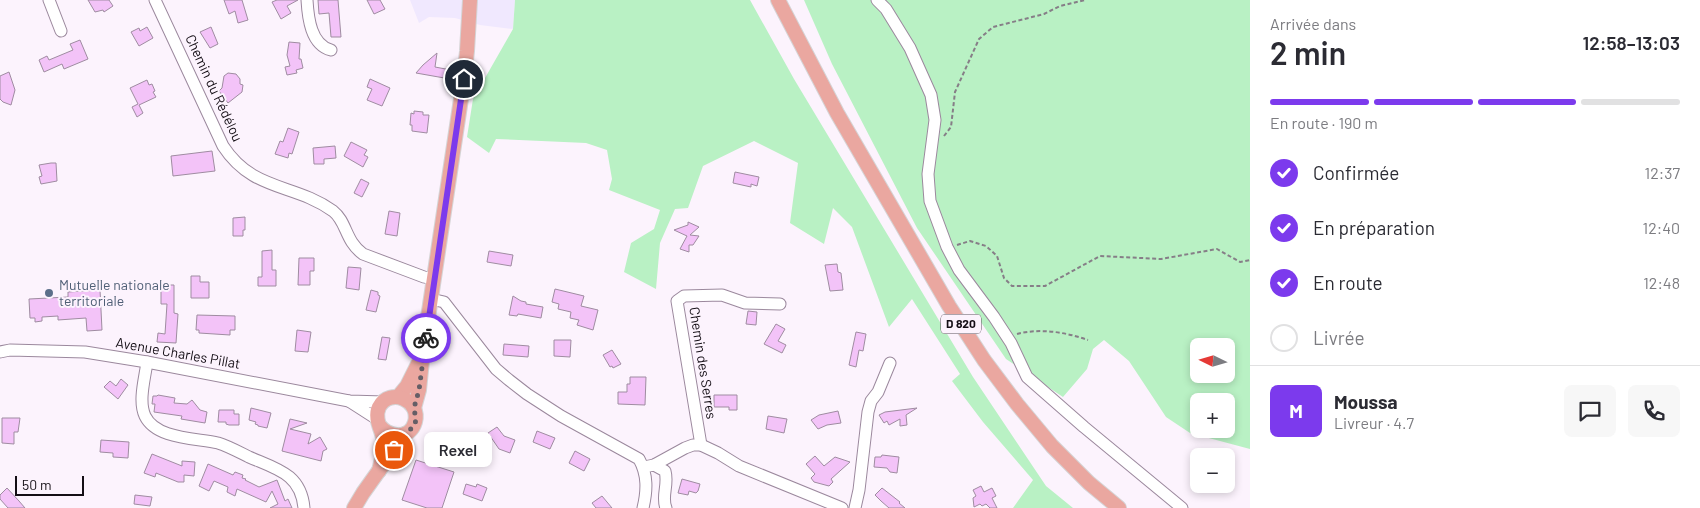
<!DOCTYPE html>
<html lang="fr">
<head>
<meta charset="utf-8">
<style>
  :root { --surface:#fff; --page:#f7f7f7; --text:#2b2b33; --muted:#7c7c81; --line:#e1e1e2; --accent:#7c3aed }
  body { margin:0; font-family:Barlow,sans-serif; background:var(--page); color:var(--text); height:100vh; display:flex; flex-direction:column; font-size:19px; white-space:nowrap }
  * { box-sizing:border-box; margin:0 }
  p { font-size:16px; color:var(--muted) }
  .icon { flex:none; width:28px; height:28px; fill:none; stroke:currentColor; stroke-width:2; stroke-linecap:round; stroke-linejoin:round }
  .map { position:relative; flex:1; overflow:hidden }
  .side { display:flex; flex-direction:column; background:var(--surface); width:450px }
  .side>* { flex:none }
  .needle { width:32px; rotate:275deg }
  .buttons { position:absolute; left:1190px; top:338px; display:grid; gap:10px }
  .buttons a { display:grid; place-items:center; width:45px; height:45px; border-radius:8px; background:var(--surface); box-shadow:0 2px 8px #0003; font-size:25px }
  .scale { position:absolute; left:15px; bottom:12px; width:69px; box-sizing:border-box; padding-left:5px; border:2px solid #140e15; border-top:0; font-size:14px; line-height:18px; white-space:nowrap; color:#140e15; -webkit-text-stroke:4px #fcf3fd; paint-order:stroke }
  .pin { position:absolute; display:grid; place-items:center; width:42px; height:42px; color:#fff; margin:-21px; border:2px solid #fff; border-radius:50%; box-shadow:0 1px 5px #0007 }
  .courier { position:absolute; display:grid; place-items:center; width:50px; height:50px; margin:-25px; border:4px solid #7c3aed; border-radius:50%; background:#fff; color:#222; box-shadow:0 1px 6px #0007 }
  .bubble { position:absolute; height:35px; border-radius:8px; background:var(--surface); box-shadow:0 2px 8px #0003; font-size:16px; font-weight:600; line-height:35px; text-align:center }
  .headline em { font-style:normal; font-weight:600 }
  .headline div { display:flex; flex-direction:column-reverse }
  .headline { display:flex; align-items:center; justify-content:space-between; height:85px; padding:0 20px }
  h1 { font-size:32px; font-weight:600; line-height:38px }
  .bar { display:grid; grid-template-columns:repeat(4,1fr); gap:8px 5px; align-content:center; height:60px; padding:0 20px }
  .bar i { height:6px; border-radius:4px; background:var(--line) }
  .bar .current { background:var(--accent) }
  .bar p { grid-column:span 4 }
  .line { display:flex; align-items:center; gap:12px; padding:0 20px; border-top:1px solid var(--line) }
  .line div { flex:1 }
  .round { display:grid; place-items:center; flex:none; width:52px; height:52px; border-radius:8px; background:var(--page) }
  ol { padding:0 20px; list-style:none }
  li { display:flex; align-items:center; gap:15px; height:55px }
  li p { margin-inline-start:auto }
  li .icon { padding:5px; border-radius:50%; background:var(--accent); color:#fff; stroke-width:4 }
  li:last-child { color:var(--muted) }
  li i { width:28px; height:28px; border:2px solid var(--line); border-radius:50% }
  main { display:flex; flex:1; min-height:0 }
  .map>svg:first-child { display:block }
  .commercial { fill:#f0e8fe }
  .green { fill:#b9f1c4; fill-rule:evenodd }
  .building { fill:#f3c3f8; stroke:#9f8ca1 }
  .lines { fill:none; stroke-linecap:round; stroke-linejoin:round }
  .minor-casing { stroke:#9b889d; stroke-width:13 }
  .major-casing { stroke:#d5d4d5; stroke-width:16 }
  .path { stroke:#867e87; stroke-width:2; stroke-dasharray:4 2.5; stroke-linecap:butt }
  .minor { stroke:#fff; stroke-width:11 }
  .major { stroke:#eaa7a0; stroke-width:14 }
  .done { stroke:#655e66; stroke-width:5; stroke-dasharray:0 9 }
  .route { stroke:#7c3aed; stroke-width:6 }
  .service-dot { fill:#5c6f8a; stroke:#fcf3fd; stroke-width:2 }
  .labels { text-anchor:middle; stroke-width:4; stroke-linejoin:round; paint-order:stroke }
  .shield { fill:#fcf3fd; stroke:#5a535b; stroke-width:1 }
  .shield-label { font-size:12px; font-weight:bold; fill:#140e15 }
  .street-label { font-size:14px; fill:#140e15; stroke:#fcf3fd }
  .service-label { font-size:14px; fill:#4e5e75; stroke:#fcf3fd; text-anchor:start }
</style>
</head>
<body>
<main>
<div class="map">
<svg width="1250" height="508" viewBox="0 0 1250 508">
  <rect width="100%" height="100%" fill="#fcf3fd"/>
  <!-- commercial -->
  <polygon class="commercial" points="410,0 515,0 513,29 480,25 455,18 429,17 419,23"/>
  <!-- green -->
  <g class="green">
    <polygon points="515,0 750,0 794,79 973,377 1046,486 1073,508 1013,508 1033,480 983,422 952,381 960,374 912,299 889,327 852,227 833,208 824,244 790,223 798,163 754,141 703,166 688,208 675,209 660,243 656,289 624,272 631,243 654,229 660,210 609,190 612,179 607,150 586,143 496,139 489,153 467,137 473,99 513,29"/>
    <path d="M804 0H1250V449L1190 433 1166 417 1129 361 1104 340 1093 349 1087 369 1063 397 1006 359 917 228 832 64ZM1199 346H1226V374H1199ZM1199 401H1226V429H1199Z"/>
  </g>
  <!-- building -->
  <g class="building">
    <polygon points="88,0 109,0 113,6 104,12 103,10 95,12"/>
    <polygon points="224,0 242,0 248,20 238,23 235,11 229,14"/>
    <polygon points="277,0 298,0 287,6 291,13 281,19 272,2"/>
    <polygon points="318,0 338,0 341,37 331,37 329,13 319,14"/>
    <polygon points="367,0 380,0 385,9 374,14"/>
    <polygon points="147,27 153,38 139,46 131,32 139,28 140,31"/>
    <polygon points="211,27 218,44 210,48 200,32"/>
    <polygon points="80,40 88,59 64,69 62,64 44,72 39,60 47,56 49,60 73,50 70,44"/>
    <polygon points="289,42 300,43 299,59 301,59 303,68 296,70 297,73 287,75 285,67 290,66 287,55"/>
    <polygon points="437,53 435,67 451,70 450,79 416,73 423,65"/>
    <polygon points="9,72 15,90 11,105 3,102 0,99 0,76"/>
    <polygon points="228,73 236,74 240,79 240,84 243,85 242,92 228,103 219,91 222,88 224,76"/>
    <polygon points="370,79 390,88 382,106 367,100 372,89 367,87"/>
    <polygon points="147,80 149,85 152,84 155,91 153,92 156,97 139,105 143,113 137,117 132,107 138,104 130,88"/>
    <polygon points="414,111 423,112 423,115 429,115 427,133 412,131 412,125 410,125 411,113 414,114"/>
    <polygon points="288,128 299,132 292,154 289,153 288,158 275,154 280,141 283,142"/>
    <polygon points="351,142 367,150 364,155 368,157 363,167 344,156"/>
    <polygon points="335,146 336,158 324,159 324,164 314,164 313,148"/>
    <polygon points="212,151 215,171 173,176 171,156"/>
    <polygon points="51,163 56,163 57,181 41,184 39,177 42,176 39,165"/>
    <polygon points="735,172 759,177 757,186 751,184 751,187 733,183"/>
    <polygon points="361,179 369,183 362,197 354,193"/>
    <polygon points="389,211 400,213 397,236 385,234"/>
    <polygon points="245,217 245,230 243,230 243,236 233,236 233,218"/>
    <polygon points="688,222 699,227 690,235 699,236 693,245 689,245 689,252 680,249 687,236 674,230 688,225"/>
    <polygon points="272,250 272,270 276,270 276,286 258,286 258,277 262,277 262,251"/>
    <polygon points="489,251 513,255 511,266 487,262"/>
    <polygon points="299,258 314,258 314,271 310,271 310,285 298,285"/>
    <polygon points="837,264 838,272 841,273 843,290 830,291 825,265"/>
    <polygon points="348,267 361,268 359,290 346,288"/>
    <polygon points="191,276 200,276 200,282 209,282 209,298 191,298"/>
    <polygon points="161,285 174,285 174,313 178,314 176,343 157,342 158,333 165,334 167,304 161,304"/>
    <polygon points="555,289 584,296 581,306 598,310 593,330 577,325 579,320 570,318 571,312 558,309 559,304 552,302"/>
    <polygon points="100,290 102,330 87,331 86,318 58,320 58,316 42,317 42,321 35,322 35,318 30,318 29,299 68,297 68,292"/>
    <polygon points="371,290 378,292 378,295 380,296 376,312 366,310"/>
    <polygon points="513,296 521,301 526,302 526,304 543,307 541,318 518,314 517,316 509,315"/>
    <polygon points="748,311 757,312 756,325 746,324"/>
    <polygon points="197,315 235,316 235,330 230,330 230,335 199,333 199,330 196,330"/>
    <polygon points="776,324 785,329 778,341 786,345 782,353 764,344"/>
    <polygon points="297,330 311,332 308,352 295,351"/>
    <polygon points="856,332 866,334 863,351 859,350 856,367 849,365"/>
    <polygon points="382,337 390,338 386,360 378,359"/>
    <polygon points="554,340 571,340 570,357 554,356"/>
    <polygon points="504,344 529,346 528,357 503,355"/>
    <polygon points="612,350 621,364 613,368 612,366 610,367 603,355"/>
    <polygon points="630,377 646,377 645,405 618,404 618,392 627,392 627,384 630,384"/>
    <polygon points="121,379 128,385 118,399 104,387 110,381 116,386"/>
    <polygon points="158,395 175,398 174,403 187,404 192,400 200,410 207,412 205,423 181,419 182,416 154,412 155,404 152,404 153,396 157,396"/>
    <polygon points="714,395 737,395 737,410 729,410 729,407 714,407"/>
    <polygon points="251,408 271,413 267,428 258,426 258,425 255,424 256,422 249,420"/>
    <polygon points="917,408 906,415 907,425 900,426 900,419 889,425 887,421 884,423 879,415 885,412"/>
    <polygon points="219,410 234,410 234,414 239,414 239,425 229,425 226,424 226,422 218,422"/>
    <polygon points="838,411 841,423 827,425 818,429 811,420 819,415"/>
    <polygon points="768,416 787,419 784,433 766,429"/>
    <polygon points="2,418 20,418 18,432 14,432 14,444 2,443"/>
    <polygon points="290,419 307,423 290,429 311,434 308,444 320,437 327,449 323,451 321,461 282,451"/>
    <polygon points="497,427 504,436 515,440 510,453 499,449 488,433"/>
    <polygon points="537,431 555,438 550,449 533,442"/>
    <polygon points="101,440 129,442 128,458 113,457 113,453 100,452"/>
    <polygon points="575,451 590,459 584,471 569,463"/>
    <polygon points="152,454 182,466 182,461 195,462 194,476 184,475 184,482 178,482 156,473 155,477 144,473"/>
    <polygon points="882,455 899,457 897,473 890,472 887,468 874,467 875,457 881,457"/>
    <polygon points="815,456 824,466 835,457 850,462 831,479 833,482 829,486 814,482 811,478 815,474 806,464"/>
    <polygon points="416,460 454,472 442,508 427,508 402,500"/>
    <polygon points="208,464 233,475 235,472 243,475 242,478 246,479 245,480 259,487 277,480 285,501 288,499 292,508 270,508 278,504 272,491 266,502 237,489 235,496 227,492 228,487 214,481 209,491 199,486"/>
    <polygon points="682,479 700,484 698,491 696,493 689,491 688,495 678,493"/>
    <polygon points="466,484 476,487 477,484 487,488 482,501 463,494"/>
    <polygon points="981,486 984,492 992,488 996,496 992,498 997,508 990,508 986,504 982,506 980,504 974,507 973,498 976,496 973,490"/>
    <polygon points="7,488 19,501 25,508 8,508 0,499 0,495"/>
    <polygon points="882,488 900,502 899,503 905,508 889,508 881,501 875,495"/>
    <polygon points="135,495 152,497 150,506 134,504"/>
    <polygon points="602,496 612,508 596,508 592,503"/>
  </g>
  <g class="lines">
    <defs>
      <g id="minor">
        <polyline points="49,0 61,31"/>
        <path d="M155 0 223 146C253 192 294 183 333 211 347 222 345 241 363 254L424 277 434 279"/>
        <path d="M307 0C308 18 311 45 331 50"/>
        <polyline points="877,0 886,9 910,48 931,95 935,120 928,174 930,201 947,247 959,270 994,317 1011,343 1027,377 1084,427 1182,508"/>
        <path d="M431 299 444 302 496 369 509 380 527 394 561 416 639 459C648 475 647 491 643 508"/>
        <polyline points="0,352 10,350 85,352 147,362 349,401 384,402"/>
        <path d="M147 362C145 378 138 401 145 416 156 439 195 438 218 443 228 446 239 452 249 457 277 469 301 474 304 508"/>
        <polyline points="349,401 377,419"/>
        <polyline points="701,445 677,301 684,296 722,295 745,303 780,304"/>
        <path d="M654 465 665 471C669 485 661 496 666 508"/>
        <polyline points="644,467 654,465 685,448 693,445 701,445 718,453 739,466 842,508"/>
        <polyline points="855,508 859,490 868,412 871,401 878,392 890,363"/>
      </g>
      <g id="major">
        <polyline points="778,0 837,113 949,306 984,360 1017,404 1052,446 1089,483 1119,508"/>
        <polyline points="398,397 407,386 418,364"/>
        <polyline points="414,408 419,390 423,351 464,79 467,51 470,0"/>
        <path d="M379 471C381 462 384 453 384 444 384 432 373 420 379 407 390 387 421 400 415 422 410 440 389 438 379 425"/>
        <polyline points="354,508 363,493 405,434"/>
      </g>
    </defs>
    <!-- minor casing -->
    <use href="#minor" class="minor-casing"/>
    <!-- major casing -->
    <use href="#major" class="major-casing"/>
    <!-- path -->
    <g class="path">
      <polyline points="944,136 951,127 955,92 979,39 993,27 1044,14 1060,6 1085,0"/>
      <polyline points="957,245 970,241 986,246 997,256 1004,278 1012,286 1045,286 1100,256 1161,259 1217,249 1240,262 1250,260"/>
      <path d="M1017 334C1040 328 1065 332 1088 340"/>
    </g>
    <!-- minor -->
    <use href="#minor" class="minor"/>
    <!-- major -->
    <use href="#major" class="major"/>
  </g>
  <g class="lines">
    <!-- done -->
    <polyline class="done" points="394,450 405,434 414,426 416,420 414,408 419,390 426,338"/>
    <!-- route -->
    <polyline class="route" points="426,338 464,79"/>
  </g>
  <!-- markers -->
  <circle class="service-dot" cx="49" cy="293" r="5"/>
  <g class="labels">
    <!-- shield labels -->
    <rect class="shield" x="941" y="314.5" width="40" height="19" rx="4"/>
    <g class="shield-label">
      <text x="961" y="328">D 820</text>
    </g>
    <!-- street labels -->
    <g class="street-label">
      <text transform="translate(214 88) rotate(65)" y="5">Chemin du Rédélou</text>
      <text transform="translate(178 353) rotate(10)" y="5">Avenue Charles Pillat</text>
      <text transform="translate(703 363) rotate(81)" y="5">Chemin des Serres</text>
    </g>
    <!-- service labels -->
    <g class="service-label">
      <text x="59" y="290">Mutuelle nationale<tspan x="59" dy="16">territoriale</tspan></text>
    </g>
  </g>
</svg>
<div class="buttons">
<a><svg class="needle" viewBox="-14 -14 28 28"><path d="M0-13l5 13h-10z" fill="#e53935"/><path d="M0 13l5-13h-10z" fill="#7c7c81"/></svg></a>
<a>+</a>
<a>−</a>
</div>
<div class="scale">50 m</div>
<div class="pin" style="left:394px;top:450px;background:#ea580c"><svg class="icon" aria-label="bag" viewBox="0 0 24 24"><path d="M5 8h14l-1 12H6zM9 8a3 3 0 0 1 6 0"/></svg></div>
<div class="pin" style="left:464px;top:79px;background:#1f2937"><svg class="icon" aria-label="home" viewBox="0 0 24 24"><path d="M3 11l9-7 9 7M6 9v11h12V9"/></svg></div>
<div class="courier" style="left:426px;top:338px"><svg class="icon" aria-label="bike" viewBox="0 0 24 24"><circle cx="6" cy="16" r="4"/><circle cx="18" cy="16" r="4"/><path d="M6 16l4-8h5l3 8M10 8l3 8H6M13 5h3"/></svg></div>
<div class="bubble" style="left:424px;top:432px;width:68px">Rexel</div>
</div>
<section class="side">
<div class="headline"><div><h1>2 min</h1><p>Arrivée dans</p></div><em>12:58–13:03</em></div>
<div class="bar"><i class="current"></i><i class="current"></i><i class="current"></i><i></i><p>En route · 190 m</p></div>
<ol>
<li><svg class="icon" aria-label="check" viewBox="0 0 24 24"><path d="M5 12l5 5 9-10"/></svg>Confirmée<p>12:37</p></li>
<li><svg class="icon" aria-label="check" viewBox="0 0 24 24"><path d="M5 12l5 5 9-10"/></svg>En préparation<p>12:40</p></li>
<li><svg class="icon" aria-label="check" viewBox="0 0 24 24"><path d="M5 12l5 5 9-10"/></svg>En route<p>12:48</p></li>
<li><i></i>Livrée</li>
</ol>
<div class="line" style="height:90px"><b class="round" style="background:var(--accent);color:#fff">M</b><div><b>Moussa</b><p>Livreur · 4.7</p></div><a class="round"><svg class="icon" aria-label="chat" viewBox="0 0 24 24"><path d="M4 5h16v11H9l-5 4z"/></svg></a><a class="round"><svg class="icon" aria-label="phone" viewBox="0 0 24 24"><path d="M5 4h4l2 5-3 2q2 4 5 5l2-3 5 2v4C11 20 4 13 5 4z"/></svg></a></div>
</section>
</main>
</body>
</html>
